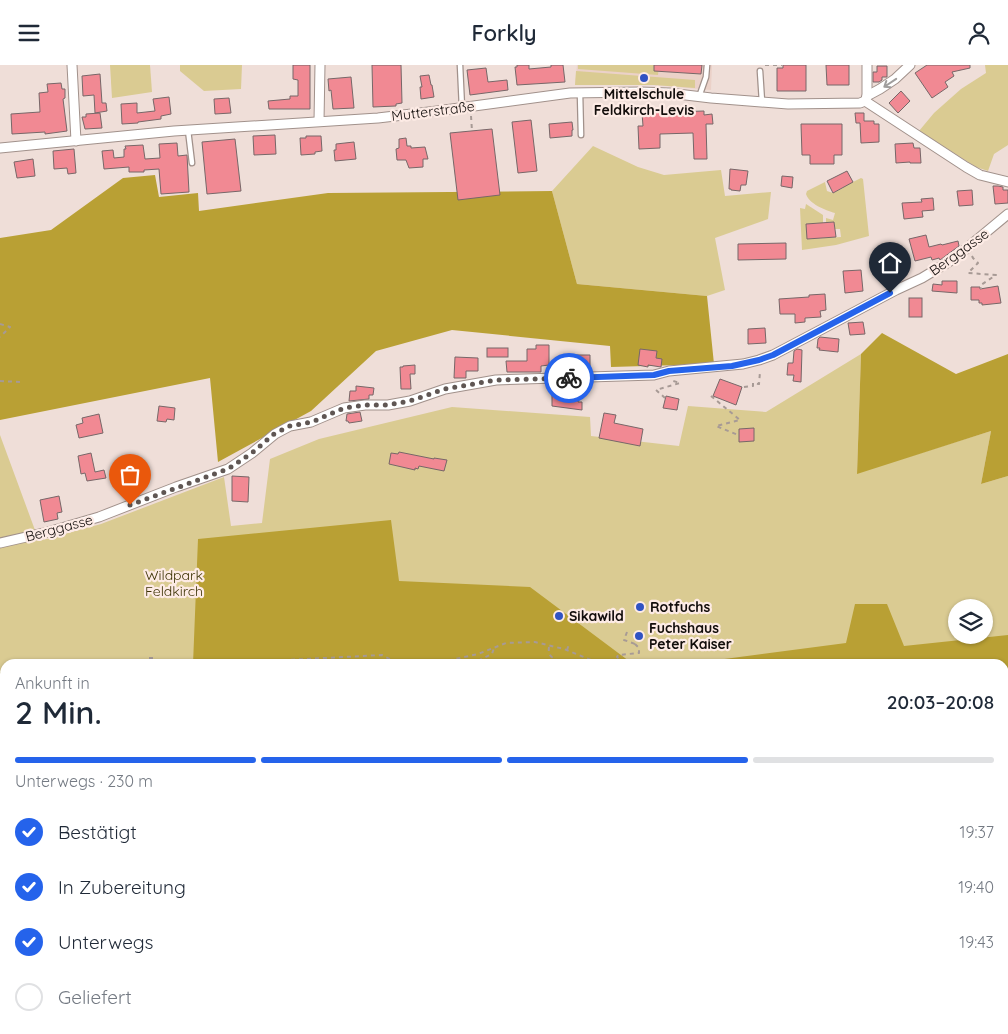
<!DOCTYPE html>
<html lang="de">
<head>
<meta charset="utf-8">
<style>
  :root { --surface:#fff; --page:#f6f6f7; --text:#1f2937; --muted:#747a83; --line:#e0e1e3; --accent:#2563eb }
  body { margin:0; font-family:Quicksand,sans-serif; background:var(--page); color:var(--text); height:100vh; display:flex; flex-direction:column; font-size:19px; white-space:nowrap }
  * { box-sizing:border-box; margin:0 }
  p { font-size:16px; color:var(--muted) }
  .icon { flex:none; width:28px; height:28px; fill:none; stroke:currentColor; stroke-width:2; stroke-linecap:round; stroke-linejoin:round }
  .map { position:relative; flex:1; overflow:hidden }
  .drawer { position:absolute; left:0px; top:594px; width:1009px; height:376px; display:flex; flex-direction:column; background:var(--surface); border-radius:15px 15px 0 0; box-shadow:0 1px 4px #0004 }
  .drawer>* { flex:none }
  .tools { position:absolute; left:948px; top:534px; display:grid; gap:10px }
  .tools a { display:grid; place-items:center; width:45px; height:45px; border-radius:50%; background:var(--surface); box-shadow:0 1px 4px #0004; font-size:25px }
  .pin { position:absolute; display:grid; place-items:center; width:42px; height:42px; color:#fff; margin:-51px -21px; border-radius:50% 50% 50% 0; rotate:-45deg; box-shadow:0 0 5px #0007 }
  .pin .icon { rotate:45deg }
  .courier { position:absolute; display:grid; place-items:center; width:50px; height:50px; margin:-25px; border:4px solid #2563eb; border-radius:50%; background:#fff; color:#222; box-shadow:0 1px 6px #0007 }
  .headline em { font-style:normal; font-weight:600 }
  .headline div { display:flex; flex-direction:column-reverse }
  .headline { display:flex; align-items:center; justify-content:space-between; height:85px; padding:0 15px }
  h1 { font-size:32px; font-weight:600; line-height:38px }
  .bar { display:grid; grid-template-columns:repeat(4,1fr); gap:8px 5px; align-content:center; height:60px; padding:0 15px }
  .bar i { height:6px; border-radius:4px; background:var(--line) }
  .bar .selected { background:var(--accent) }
  .bar p { grid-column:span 4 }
  ol { padding:0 15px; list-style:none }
  li { display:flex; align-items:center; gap:15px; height:55px }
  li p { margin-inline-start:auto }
  li .icon { padding:5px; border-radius:50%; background:var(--accent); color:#fff; stroke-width:4 }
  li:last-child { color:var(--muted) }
  li i { width:28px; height:28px; border:2px solid var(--line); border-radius:50% }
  header { display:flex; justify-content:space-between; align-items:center; height:65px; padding:0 15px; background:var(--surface); font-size:22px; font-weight:600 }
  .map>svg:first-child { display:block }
  .built { fill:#ebd1c8 }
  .green { fill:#dacb92; fill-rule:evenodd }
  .forest { fill:#b9a034 }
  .building { fill:#f18993; stroke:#776768 }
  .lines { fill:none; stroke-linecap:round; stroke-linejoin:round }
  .service-casing { stroke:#a1918b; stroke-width:7 }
  .minor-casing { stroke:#a1918b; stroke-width:11 }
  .path { stroke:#a79a95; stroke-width:2; stroke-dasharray:4 4; stroke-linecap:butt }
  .service { stroke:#fff; stroke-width:4.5 }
  .minor { stroke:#fff; stroke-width:9 }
  .oneway { stroke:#a09e9d }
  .done { stroke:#5f5653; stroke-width:5; stroke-dasharray:0 9 }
  .route { stroke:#2563eb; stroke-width:6 }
  .poi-dot { fill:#3053c3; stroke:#fdebe5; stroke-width:2 }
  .labels { text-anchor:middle; stroke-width:4.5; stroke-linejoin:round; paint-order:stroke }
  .poi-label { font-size:14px; font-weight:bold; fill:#120d0b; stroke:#fdebe5; text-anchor:start }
  .street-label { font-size:14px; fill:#120d0b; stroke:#fdebe5 }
  .park-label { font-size:14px; fill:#3e3406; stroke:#fdebe5 }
</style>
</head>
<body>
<header><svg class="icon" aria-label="menu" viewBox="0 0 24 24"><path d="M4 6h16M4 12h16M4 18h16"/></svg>Forkly<svg class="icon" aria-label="person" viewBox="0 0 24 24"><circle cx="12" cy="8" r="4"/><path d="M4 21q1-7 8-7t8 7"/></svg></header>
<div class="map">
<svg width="1008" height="969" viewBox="0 0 1008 969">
  <rect width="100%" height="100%" fill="#efded8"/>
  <!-- built -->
  <polygon class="built" points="577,0 712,0 711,25 654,20 575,20"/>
  <!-- green -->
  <g class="green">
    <polygon points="110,0 150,0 152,27 112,33"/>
    <polygon points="180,0 242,0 241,24 204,26 180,6"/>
    <polygon points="578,0 659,0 658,10 578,4"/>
    <polygon points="985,0 1008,0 1008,80 994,89 988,106 976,102 919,66 934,48 961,24 986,8"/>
    <polygon points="576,6 695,15 695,23 654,20 575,20"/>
    <polygon points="593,81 638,102 664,110 721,105 725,131 771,127 768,154 715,173 725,225 707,231 577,219 552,126"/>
    <path d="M861 113 863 114 869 171 836 180 802 185 800 143 805 144 806 139 823 150V158L806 159 808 174 841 172 840 164H835L834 157H826V153L833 155 835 148C825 145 809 139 806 129L807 126 825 117 827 126 833 128 843 123V122Z"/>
    <path d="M861 289 857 408 991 366 981 419 1008 411V918L1004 921V599H5V631H0V370L39 476 101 459 224 412 231 461 262 458 270 394 319 374 452 342 590 352 591 371 679 381 688 341 766 347ZM956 542H984V570H956Z"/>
    <polygon points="2,801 5,801 5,870 1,870 0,868 0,804"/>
    <polygon points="695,965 909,965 899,969 698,969"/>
  </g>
  <!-- forest -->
  <g class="forest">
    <polygon points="155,110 159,132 198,128 199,146 328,128 552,126 577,219 707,231 714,299 611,302 610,281 452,265 376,286 311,346 218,397 210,313 0,355 0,173 51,165 123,113"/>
    <polygon points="882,268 956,309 1008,289 1008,411 981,419 991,366 857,409 861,289"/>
    <polygon points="391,455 399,516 530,522 633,599 193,599 198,474"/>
    <polygon points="855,539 887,539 904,581 1008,570 1008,756 1004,762 1004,599 687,599 846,578"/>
    <polygon points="20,594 90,595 119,599 20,599"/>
    <polygon points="0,607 5,607 5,801 2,801 0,804"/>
    <polygon points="0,868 2,870 5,870 5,965 712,965 716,969 0,969"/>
    <polygon points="1008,898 1008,969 774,969 792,965 1004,965 1004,900"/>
  </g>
  <!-- building -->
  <g class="building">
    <polygon points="293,0 310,0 310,44 269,44 268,36 290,34 290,31 298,31 298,15 293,14"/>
    <polygon points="372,0 401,0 402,38 396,39 396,41 373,42"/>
    <polygon points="517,0 529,0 529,4 551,2 551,0 563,0 565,17 517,20 515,2 517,2"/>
    <polygon points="654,0 702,0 701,9 654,6"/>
    <polygon points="783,0 806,0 806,26 777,26 777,3 783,3"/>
    <polygon points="826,0 849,0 849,20 827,20"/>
    <polygon points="927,0 970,0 970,3 952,7 954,11 945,17 948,22 932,33 915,8"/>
    <polygon points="877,1 887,1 887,12 882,12 882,15 879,17 873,17 873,7 877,7"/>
    <polygon points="486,3 488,17 507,15 508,25 470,30 467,5"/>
    <polygon points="100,9 102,38 106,38 107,46 95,48 94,30 83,31 82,11"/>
    <polygon points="429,10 431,20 432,20 434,32 421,34 420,22 422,22 420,11"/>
    <polygon points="351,12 354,43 333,44 331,25 329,26 328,14"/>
    <polygon points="61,18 62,24 65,24 65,33 63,34 67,66 45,69 45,67 12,69 11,49 40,47 39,28 48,27 47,19"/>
    <polygon points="901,26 910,36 898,48 889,38"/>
    <polygon points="169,32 171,49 161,51 161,54 138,57 138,58 122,59 121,39 137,38 137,48 155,46 153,34"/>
    <polygon points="229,33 231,48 215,49 214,34"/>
    <polygon points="704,46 704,50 712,49 713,59 706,59 707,94 694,94 693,68 660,69 660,83 639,84 638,61 643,61 642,48"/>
    <polygon points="100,48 102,63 85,64 82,52 86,52 86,49"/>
    <polygon points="855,48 864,48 864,56 874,56 874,59 879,59 879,77 861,78 860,58 856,58"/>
    <polygon points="531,55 537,106 518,108 512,57"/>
    <polygon points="572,57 573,65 572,65 572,71 550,73 549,59"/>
    <polygon points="801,59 842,59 842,90 834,90 834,99 810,99 810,90 802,90"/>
    <polygon points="492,64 500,130 458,135 450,68"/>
    <polygon points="275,70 276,89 254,90 253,71"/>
    <polygon points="306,71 321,71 322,86 315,87 315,89 301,90 300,73 306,73"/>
    <polygon points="406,73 407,81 411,81 411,83 425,82 428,94 423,94 423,102 409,103 406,95 397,95 396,84 399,83 399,74"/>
    <polygon points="235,74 241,126 207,129 202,77"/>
    <polygon points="354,77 356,94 335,96 334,85 336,85 336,79"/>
    <polygon points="177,78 178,91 187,90 189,127 161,129 159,104 144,105 144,107 129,107 129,102 104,104 102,86 113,85 114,93 124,92 124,84 126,84 125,81 143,80 145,94 160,93 159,79"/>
    <polygon points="913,78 914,83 920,83 921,98 910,98 910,97 896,98 895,79"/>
    <polygon points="74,84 76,108 68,109 67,103 54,104 53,86"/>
    <polygon points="33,94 35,111 17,113 14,97"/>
    <polygon points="730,104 748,106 746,120 741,120 740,126 731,125 731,124 729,124"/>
    <polygon points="847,106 853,117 833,128 827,116"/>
    <polygon points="782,111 793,112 792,123 781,121"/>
    <polygon points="993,121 998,121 1003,122 1003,125 1008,125 1008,138 995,139"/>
    <polygon points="972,125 973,140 959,141 957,126"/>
    <polygon points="933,133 934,145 922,146 923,152 904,154 902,138 922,137 921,134"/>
    <polygon points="834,157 836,172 807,174 806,159"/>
    <polygon points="926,170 929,182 941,179 942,180 958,176 959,181 940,195 939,193 932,195 931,192 915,196 909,174"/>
    <polygon points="786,178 786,194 738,195 738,179"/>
    <polygon points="861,205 863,226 845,228 843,206"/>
    <polygon points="942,216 957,216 957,228 932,226 933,219 942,220"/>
    <polygon points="998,221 1001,238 982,240 982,238 979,238 979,235 971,235 971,222 980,222 980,224"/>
    <polygon points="825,229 826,245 820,246 821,252 805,253 805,257 795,258 795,249 780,249 779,234 809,232 809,230"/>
    <rect x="909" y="233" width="13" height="19"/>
    <polygon points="863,257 865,269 850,270 848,258"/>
    <polygon points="765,263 766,278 748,279 748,264"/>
    <polygon points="820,272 839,274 838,287 819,285 820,283 817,283 818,274"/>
    <polygon points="536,280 549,280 549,300 541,301 541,307 507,307 506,296 527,296 527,284 536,284"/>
    <rect x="487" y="283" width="21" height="9"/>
    <polygon points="640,284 657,286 656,293 662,294 661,302 648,300 648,302 638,300"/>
    <polygon points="797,284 802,285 801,317 793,316 794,310 787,310 788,298 793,298 794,286"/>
    <polygon points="575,290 590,290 590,303 569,302 569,293 574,294"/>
    <polygon points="455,292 478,293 478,306 466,306 466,313 454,313"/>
    <polygon points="415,300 415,309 410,309 411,324 401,324 400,302 403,302 403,301"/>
    <polygon points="720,314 742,322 736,340 713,331"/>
    <polygon points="356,321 374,323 373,330 369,330 369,334 349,336 350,326 356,326"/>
    <polygon points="552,327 579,330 578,337 582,337 582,345 552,341"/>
    <polygon points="666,331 679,334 677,345 663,343"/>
    <polygon points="159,341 175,343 174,355 167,354 166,357 157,356"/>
    <polygon points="360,347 362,356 349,358 348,356 346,356 347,349"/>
    <polygon points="604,348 616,350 614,358 643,364 640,381 599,373"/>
    <polygon points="99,349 103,368 79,373 76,360 83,358 82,353"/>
    <polygon points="754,363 754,376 739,377 739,364"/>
    <polygon points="399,387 434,394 434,393 447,395 444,406 419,401 418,404 415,403 415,405 389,399 391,388 398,389"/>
    <polygon points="91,388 95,407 104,405 106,413 87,416 85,408 81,409 78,391"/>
    <polygon points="232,411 249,412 248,437 232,436"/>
    <polygon points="59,431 62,447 57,448 58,454 44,457 40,435"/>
  </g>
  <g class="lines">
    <defs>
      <g id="service">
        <polyline points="460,0 462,43"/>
        <polyline points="760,6 762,37"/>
        <polyline points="580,28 581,70"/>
        <polyline points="699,32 706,12 707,0"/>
        <polyline points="188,65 192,98"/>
      </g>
      <g id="minor">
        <polyline points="72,0 76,76"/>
        <polyline points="867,31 880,24 895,14 910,0"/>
        <polyline points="866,34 867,31 867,0"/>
        <polyline points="865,36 966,102 980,110 1008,117"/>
        <polyline points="319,56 320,0"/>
        <polyline points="0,83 174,66 378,53 437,46 570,28 640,27 669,28 711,33 788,39 860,38 865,36"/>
        <polyline points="0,478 48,467 99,452 176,422 228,404 252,388 275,369 290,361 311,357 344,343 365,340 388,340 410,336 445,324 496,315 654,310 669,306 743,299 759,295 773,290 896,225 922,213 955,193 1008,149"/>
      </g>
    </defs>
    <!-- service casing -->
    <use href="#service" class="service-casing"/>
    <!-- minor casing -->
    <use href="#minor" class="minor-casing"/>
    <!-- path -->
    <g class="path">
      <polyline points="765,0 782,0"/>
      <polyline points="628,50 636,51"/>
      <polyline points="471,51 472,66"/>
      <polyline points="972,191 973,193 978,198 968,208 996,210 981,220 981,224"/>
      <polyline points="0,259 10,262 0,272"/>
      <polyline points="0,316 20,317"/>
      <polyline points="744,322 753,321 753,318 759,319 760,307"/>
      <polyline points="711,331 740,355 716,361 738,370"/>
      <polyline points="665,333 656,325 680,318 670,315"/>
      <polyline points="627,567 624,575 635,579"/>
      <path d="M549 582C547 595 558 594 566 599"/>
      <polyline points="567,585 569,579"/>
      <polygon points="149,593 153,593 154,596 149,596"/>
      <polyline points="158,599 158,592"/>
      <polyline points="287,599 287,595 382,590 399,599"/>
      <polyline points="433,599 478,589 506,578 535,577 564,584 601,599"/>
      <polyline points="471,599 492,589 494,583"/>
      <polyline points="624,599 617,592 618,590 639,588 639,583 635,579 638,576"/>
      <polyline points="0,622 5,622"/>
      <polyline points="1007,653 1008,648"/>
      <polyline points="1004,762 1008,756"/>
      <polyline points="0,865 5,864"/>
      <polyline points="1004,905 1008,904"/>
      <polyline points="18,969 18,965"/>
      <polyline points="124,969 167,965"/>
      <polyline points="639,969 643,965"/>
      <polyline points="898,969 904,965"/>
    </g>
    <!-- service -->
    <use href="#service" class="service"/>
    <!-- minor -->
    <use href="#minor" class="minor"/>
  </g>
  <!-- one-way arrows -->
  <defs><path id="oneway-shaft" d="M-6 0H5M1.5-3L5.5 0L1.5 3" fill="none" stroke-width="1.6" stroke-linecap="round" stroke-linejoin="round" transform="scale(1.25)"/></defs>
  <use class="oneway" href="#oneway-shaft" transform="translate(890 18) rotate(146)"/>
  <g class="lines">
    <!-- done -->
    <polyline class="done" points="130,440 228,404 252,388 274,369 290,361 312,357 344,343 365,340 388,340 410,336 445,324 496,315 569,313"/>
    <!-- route -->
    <polyline class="route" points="569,313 654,310 669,306 732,301 759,295 773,290 890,228"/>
  </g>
  <!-- markers -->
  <g class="poi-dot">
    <circle cx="644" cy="13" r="5"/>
    <circle cx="640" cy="542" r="5"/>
    <circle cx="559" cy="551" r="5"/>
    <circle cx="639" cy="571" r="5"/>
  </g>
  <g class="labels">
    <!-- poi labels -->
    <g class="poi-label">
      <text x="644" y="34" text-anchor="middle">Mittelschule<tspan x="644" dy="16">Feldkirch-Levis</tspan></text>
      <text x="650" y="547">Rotfuchs</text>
      <text x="569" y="556">Sikawild</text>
      <text x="649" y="568">Fuchshaus<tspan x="649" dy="16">Peter Kaiser</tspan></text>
    </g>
    <!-- street labels -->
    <g class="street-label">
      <text transform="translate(433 46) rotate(-7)" y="5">Mutterstraße</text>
      <text transform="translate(959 187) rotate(-36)" y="5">Berggasse</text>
      <text transform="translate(59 463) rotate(-15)" y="5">Berggasse</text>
    </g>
    <!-- park labels -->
    <g class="park-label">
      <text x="174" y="515">Wildpark<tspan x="174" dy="16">Feldkirch</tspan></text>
    </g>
  </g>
</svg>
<div class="tools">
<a><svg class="icon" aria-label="layers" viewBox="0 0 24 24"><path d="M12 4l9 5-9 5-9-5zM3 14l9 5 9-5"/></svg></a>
</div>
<div class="pin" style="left:130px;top:440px;background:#ea580c"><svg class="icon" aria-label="bag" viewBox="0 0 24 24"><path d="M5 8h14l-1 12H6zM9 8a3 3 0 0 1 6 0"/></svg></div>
<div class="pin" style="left:890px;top:228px;background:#1f2937"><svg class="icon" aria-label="home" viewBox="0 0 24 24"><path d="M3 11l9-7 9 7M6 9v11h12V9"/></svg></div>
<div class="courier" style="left:569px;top:313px"><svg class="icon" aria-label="bike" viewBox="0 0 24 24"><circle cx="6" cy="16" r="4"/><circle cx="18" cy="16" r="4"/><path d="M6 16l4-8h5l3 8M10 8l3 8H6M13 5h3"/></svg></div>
<section class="drawer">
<div class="headline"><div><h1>2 Min.</h1><p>Ankunft in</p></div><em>20:03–20:08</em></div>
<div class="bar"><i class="selected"></i><i class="selected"></i><i class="selected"></i><i></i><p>Unterwegs · 230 m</p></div>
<ol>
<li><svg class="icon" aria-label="check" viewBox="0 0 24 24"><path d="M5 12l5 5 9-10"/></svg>Bestätigt<p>19:37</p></li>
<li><svg class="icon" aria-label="check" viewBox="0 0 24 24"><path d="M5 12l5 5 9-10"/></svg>In Zubereitung<p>19:40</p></li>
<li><svg class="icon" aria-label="check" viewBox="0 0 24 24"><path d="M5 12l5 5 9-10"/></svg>Unterwegs<p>19:43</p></li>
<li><i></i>Geliefert</li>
</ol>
</section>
</div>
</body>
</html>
